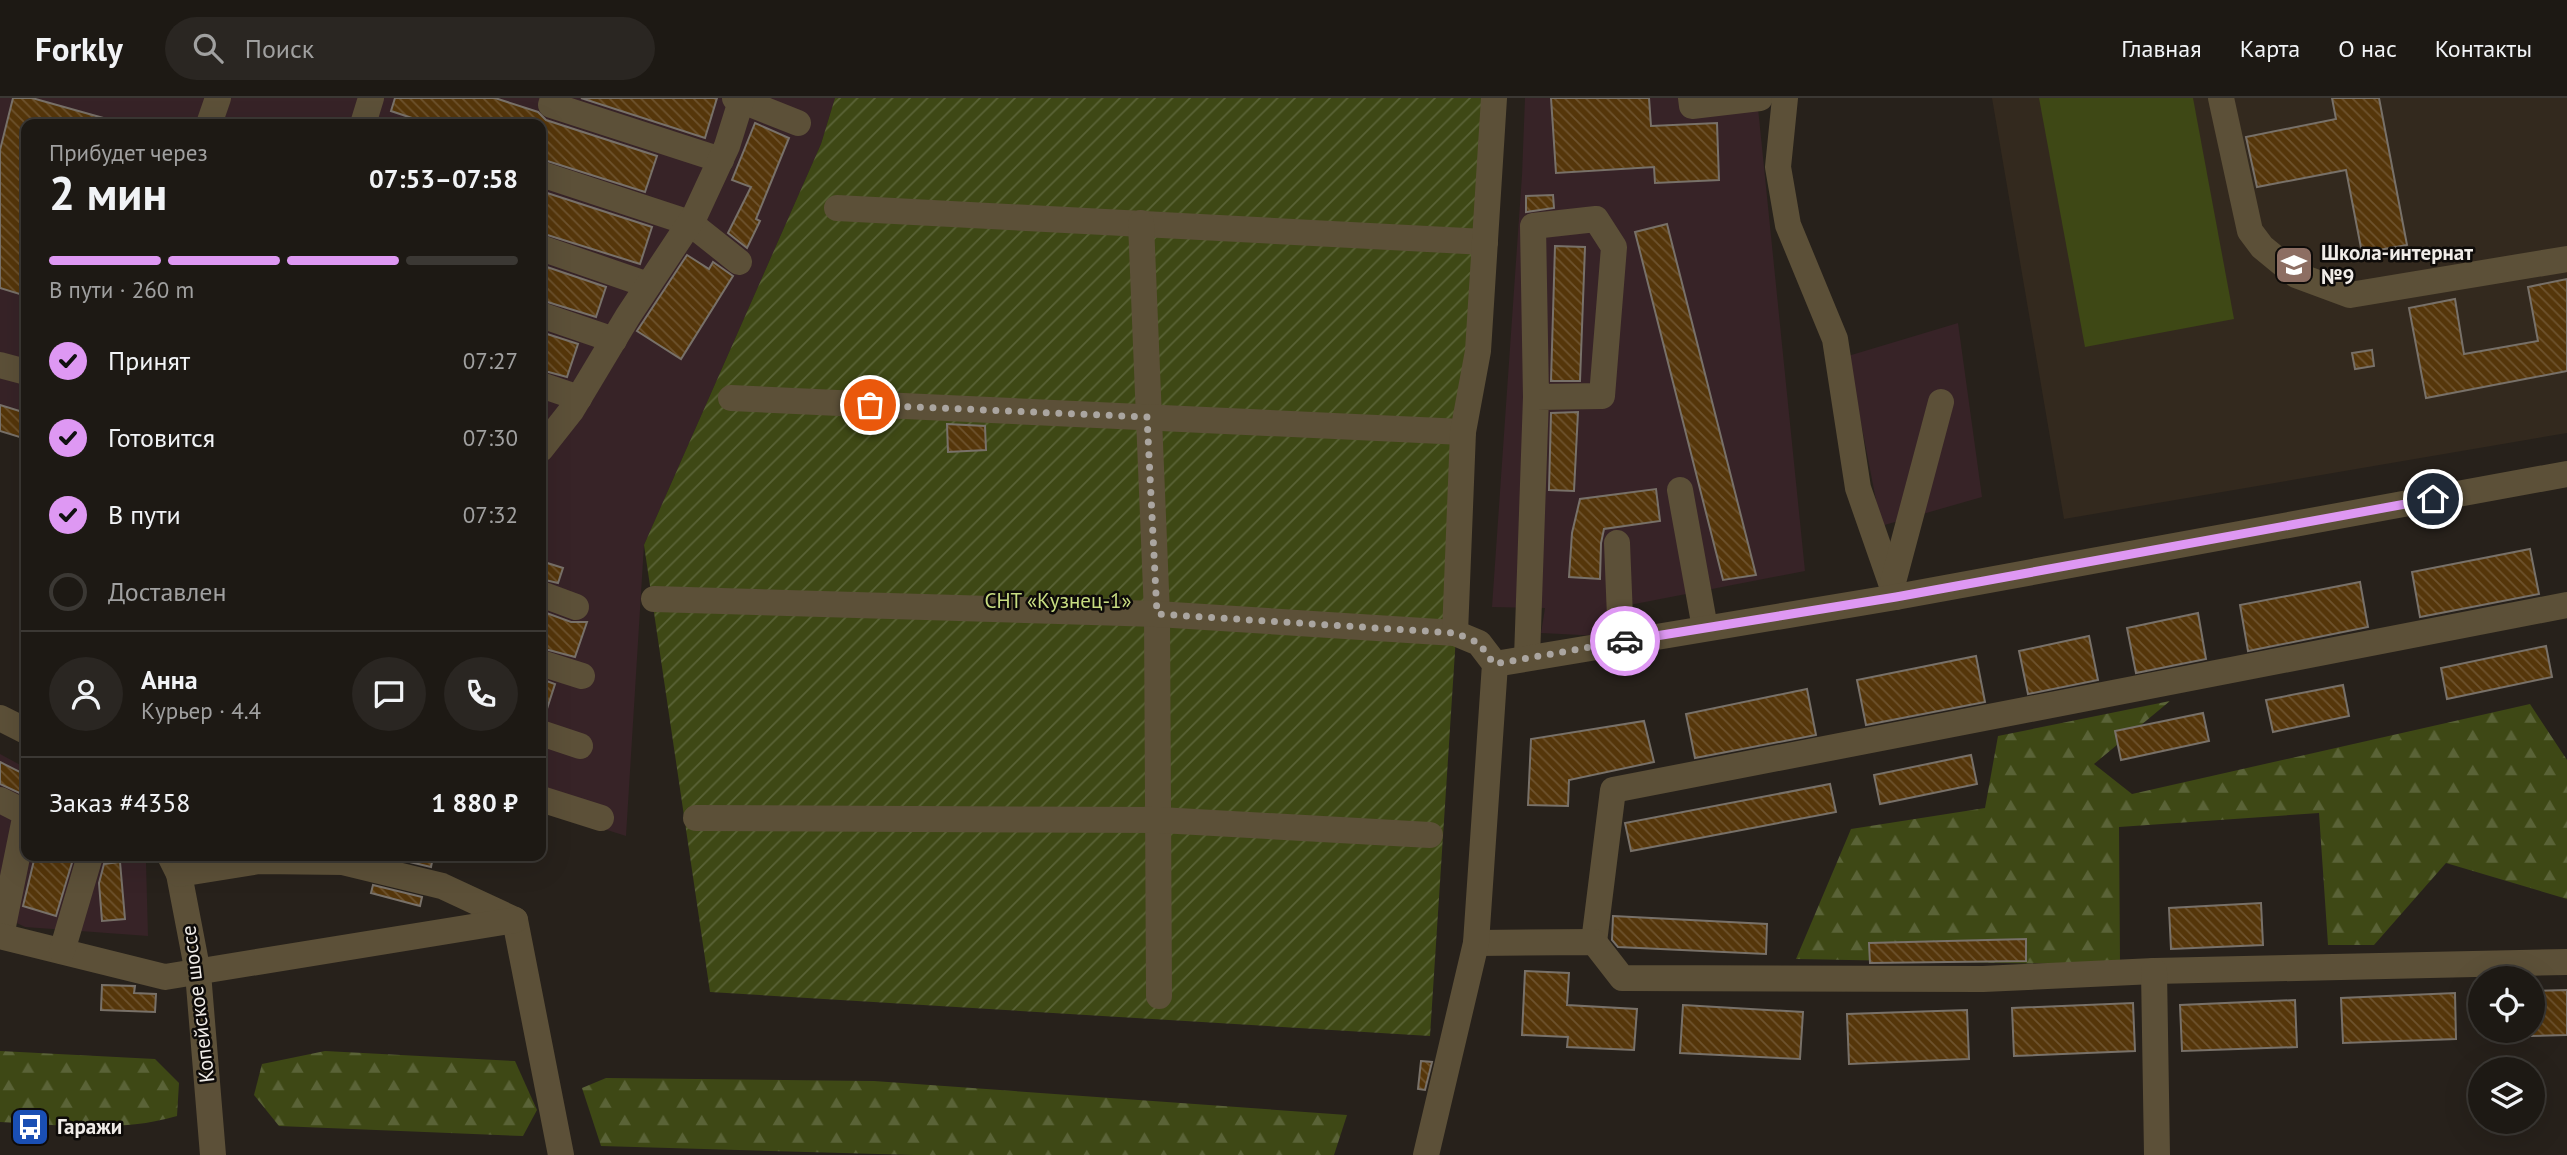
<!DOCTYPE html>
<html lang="ru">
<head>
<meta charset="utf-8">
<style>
  :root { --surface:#1d1914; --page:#2a2622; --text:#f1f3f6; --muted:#a0a0a0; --line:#3b3834; --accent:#de98f3 }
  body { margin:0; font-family:"PT Sans",sans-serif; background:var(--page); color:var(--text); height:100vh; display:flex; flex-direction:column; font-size:26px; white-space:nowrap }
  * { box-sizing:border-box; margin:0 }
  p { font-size:23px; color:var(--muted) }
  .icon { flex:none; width:38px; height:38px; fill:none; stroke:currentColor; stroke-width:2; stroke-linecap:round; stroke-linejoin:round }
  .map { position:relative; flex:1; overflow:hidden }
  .side { position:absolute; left:21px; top:21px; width:525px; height:742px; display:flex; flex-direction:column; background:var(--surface); border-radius:14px; box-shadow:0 7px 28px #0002,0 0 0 2px var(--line) }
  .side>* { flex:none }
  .fabs { position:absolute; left:2468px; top:868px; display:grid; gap:14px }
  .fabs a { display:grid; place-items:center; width:77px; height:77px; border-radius:50%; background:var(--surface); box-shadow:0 7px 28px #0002,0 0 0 2px var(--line); font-size:35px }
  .pin { position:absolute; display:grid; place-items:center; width:60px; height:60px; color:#fff; margin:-30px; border:4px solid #fff; border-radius:50%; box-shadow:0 2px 7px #0007 }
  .courier { position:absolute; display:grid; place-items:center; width:70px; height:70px; margin:-35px; border:5px solid #de98f3; border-radius:50%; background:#fff; color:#222; box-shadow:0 2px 9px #0007 }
  .summary em { font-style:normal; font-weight:800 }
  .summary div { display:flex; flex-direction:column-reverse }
  .summary { display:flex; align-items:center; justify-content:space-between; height:119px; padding:0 28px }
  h1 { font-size:46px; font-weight:800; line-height:52px }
  .bar { display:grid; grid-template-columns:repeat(4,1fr); gap:10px 7px; align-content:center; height:84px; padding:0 28px }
  .bar i { height:9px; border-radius:5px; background:var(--line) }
  .bar .active { background:var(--accent) }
  .bar p { grid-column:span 4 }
  .line { display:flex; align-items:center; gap:18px; padding:0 28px; border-top:2px solid var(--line) }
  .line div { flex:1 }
  .round { display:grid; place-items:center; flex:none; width:74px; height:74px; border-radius:37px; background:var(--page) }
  ol { padding:0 28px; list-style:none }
  li { display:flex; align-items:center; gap:21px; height:77px }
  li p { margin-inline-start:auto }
  li .icon { padding:7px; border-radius:50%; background:var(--accent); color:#111; stroke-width:4 }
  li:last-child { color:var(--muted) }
  li i { width:38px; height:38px; border:4px solid var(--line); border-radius:50% }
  header { display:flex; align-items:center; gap:42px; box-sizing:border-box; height:98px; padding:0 35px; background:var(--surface); border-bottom:2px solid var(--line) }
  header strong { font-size:33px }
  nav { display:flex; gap:38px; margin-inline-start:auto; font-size:24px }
  .search { width:490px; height:63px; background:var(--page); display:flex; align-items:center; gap:18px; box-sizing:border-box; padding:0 24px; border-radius:38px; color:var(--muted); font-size:26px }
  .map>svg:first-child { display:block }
  .built { fill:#33291e }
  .industrial { fill:#372327 }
  .grass { fill:#3e4815 }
  .forest { fill:url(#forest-firs) }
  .garden { fill:url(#garden-furrows) }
  .building { fill:url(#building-back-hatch); stroke:#787169; stroke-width:2 }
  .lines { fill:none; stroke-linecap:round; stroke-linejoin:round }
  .minor { stroke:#5c5038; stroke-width:26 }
  .done { stroke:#aaa5a0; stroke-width:7; stroke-dasharray:0 12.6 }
  .route { stroke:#de98f3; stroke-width:9 }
  .labels { text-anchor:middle; stroke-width:5; stroke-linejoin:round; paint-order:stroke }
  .poi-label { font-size:21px; font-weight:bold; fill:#f0ece8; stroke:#0e0b09; text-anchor:start }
  .park-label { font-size:21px; fill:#c8dd82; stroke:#0e0b09 }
  .street-label { font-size:21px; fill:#f0ece8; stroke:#0e0b09 }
</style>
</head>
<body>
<header>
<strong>Forkly</strong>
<div class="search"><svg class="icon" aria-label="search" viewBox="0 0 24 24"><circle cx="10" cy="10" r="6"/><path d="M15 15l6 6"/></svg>Поиск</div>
<nav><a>Главная</a><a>Карта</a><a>О нас</a><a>Контакты</a></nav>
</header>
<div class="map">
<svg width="2567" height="1057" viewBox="0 0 2567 1057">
  <defs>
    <pattern id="forest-firs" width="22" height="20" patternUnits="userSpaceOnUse" patternTransform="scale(1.75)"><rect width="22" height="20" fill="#3e4815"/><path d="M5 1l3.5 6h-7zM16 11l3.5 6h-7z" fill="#5a6337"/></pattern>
    <pattern id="garden-furrows" width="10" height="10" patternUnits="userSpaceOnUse" patternTransform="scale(1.75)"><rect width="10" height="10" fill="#3e4815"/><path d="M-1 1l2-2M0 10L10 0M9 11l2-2" fill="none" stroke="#5a6337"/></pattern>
    <pattern id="building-back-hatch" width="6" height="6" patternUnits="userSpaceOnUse" patternTransform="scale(1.75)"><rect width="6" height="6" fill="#55360a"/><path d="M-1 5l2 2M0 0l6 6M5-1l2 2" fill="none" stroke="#6e532e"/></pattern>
  </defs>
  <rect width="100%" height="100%" fill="#27211b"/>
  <!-- built -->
  <polygon class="built" points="1992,0 2567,0 2567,335 2064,421"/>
  <!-- industrial -->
  <g class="industrial">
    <polygon points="0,0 835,0 821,46 644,447 626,738 541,711 541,26 26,26 26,324 0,316"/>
    <polygon points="1525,0 1757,0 1805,473 1609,511 1601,538 1541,535 1545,510 1492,509 1522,77"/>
    <polygon points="1958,225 1982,399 1881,428 1848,258"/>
    <polygon points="0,656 26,670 26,758 143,758 146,764 148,838 25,829 0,817"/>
  </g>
  <!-- grass -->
  <polygon class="grass" points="2039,0 2193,0 2234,221 2085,249"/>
  <!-- forest -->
  <g class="forest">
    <polygon points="2170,603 2094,666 2132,696 2530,606 2567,662 2567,801 2446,765 2374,847 2328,847 2319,715 2119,729 2120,867 1796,861 1851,731 1985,710 1998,638"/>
    <path d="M0 953 155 961 179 985 177 1018C119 1035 59 1027 0 1024Z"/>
    <polygon points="325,953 515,963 537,1012 523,1038 279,1028 254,997 262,966"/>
    <polygon points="606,980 874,983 1347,1017 1334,1057 914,1057 601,1048 582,990"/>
  </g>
  <!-- garden -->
  <polygon class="garden" points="835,0 1491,0 1430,938 710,894 644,447 821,46"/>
  <!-- building -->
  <g class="building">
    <polygon points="13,0 32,0 107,21 106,26 26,26 26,198 0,190 0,52"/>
    <polygon points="395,0 495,0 538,14 546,22 657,58 645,94 541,61 541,26 430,26 391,13"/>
    <polygon points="581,0 717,0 705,40"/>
    <polygon points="1551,0 1649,0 1651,28 1717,25 1719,82 1655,85 1654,69 1556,75"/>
    <polygon points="2332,0 2379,0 2407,147 2362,155 2346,72 2257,89 2246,39 2336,21"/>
    <polygon points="755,25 789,40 756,121 760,123 747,150 728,135 751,89 732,82"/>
    <polygon points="541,93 652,129 640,166 541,135"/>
    <polygon points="1553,97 1554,110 1526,114 1526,98"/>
    <polygon points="1667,126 1756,477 1723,482 1635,134"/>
    <polygon points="1555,148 1585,149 1580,283 1551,283"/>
    <polygon points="687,157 709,171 713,164 733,178 681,261 637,233"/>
    <polygon points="541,167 606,189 596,219 541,202"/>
    <polygon points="2567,181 2567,273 2426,300 2409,210 2455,201 2464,256 2538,243 2528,189"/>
    <polygon points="541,234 578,246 567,279 541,272"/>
    <polygon points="2372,252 2374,268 2355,271 2352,255"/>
    <polygon points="0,307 26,315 26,341 0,333"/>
    <polygon points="1578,314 1574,393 1549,392 1551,315"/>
    <polygon points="947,326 985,328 986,352 948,354"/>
    <polygon points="1656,391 1660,423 1604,431 1601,445 1600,481 1569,479 1572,435 1580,401"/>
    <polygon points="2530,451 2539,496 2420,519 2412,474"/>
    <polygon points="541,463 563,470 558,485 541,481"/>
    <polygon points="2360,484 2368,529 2248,553 2240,507"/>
    <polygon points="541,513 571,524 587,524 575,559 541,550"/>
    <polygon points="2198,515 2206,561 2136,575 2127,530"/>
    <polygon points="2089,538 2098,582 2028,596 2019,553"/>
    <polygon points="2546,548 2552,579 2447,601 2441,570"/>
    <polygon points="1976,558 1985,604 1866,627 1857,582"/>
    <polygon points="541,581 555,586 544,620 541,620"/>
    <polygon points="2343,587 2349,618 2273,634 2266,602"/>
    <polygon points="1807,591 1816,637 1695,660 1686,616"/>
    <polygon points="2203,615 2209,643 2121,662 2115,633"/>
    <polygon points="1644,623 1654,664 1569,682 1568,708 1528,707 1531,641"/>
    <polygon points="1971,657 1977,686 1880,706 1874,677"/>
    <polygon points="0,664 26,677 26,698 0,686"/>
    <polygon points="1830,686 1836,714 1631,753 1625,725"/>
    <polygon points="35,758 74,758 56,818 23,808"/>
    <polygon points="384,758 408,758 432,764 431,769"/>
    <polygon points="120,764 125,821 102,823 99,785 104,766"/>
    <polygon points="373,787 422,799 420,808 371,795"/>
    <polygon points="2261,805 2263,847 2171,851 2169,810"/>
    <polygon points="1613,818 1767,826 1766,856 1618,849 1612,842"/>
    <polygon points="2026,841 2026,863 1870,865 1869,845"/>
    <polygon points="1525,873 1569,875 1567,907 1637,911 1634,952 1567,949 1568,939 1522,937"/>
    <polygon points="102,887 135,888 134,895 156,896 155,914 101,912"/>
    <polygon points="2567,892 2567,937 2532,938 2532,893"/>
    <polygon points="2455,895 2456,941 2343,945 2341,900"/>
    <polygon points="2295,902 2297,949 2182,953 2180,907"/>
    <polygon points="2133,905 2135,953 2014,958 2012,910"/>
    <polygon points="1683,907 1803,914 1800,961 1680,955"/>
    <polygon points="1967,912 1969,961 1849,966 1847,916"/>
    <polygon points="1421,963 1432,964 1425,992 1418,991"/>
  </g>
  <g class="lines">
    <!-- minor -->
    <g class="minor">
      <polyline points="553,0 551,7 721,62"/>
      <polyline points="735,0 798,25"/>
      <polyline points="1691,0 1692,8 1760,0"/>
      <polyline points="1785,0 1778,69 1788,127 1835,241 1858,390 1896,499"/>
      <polyline points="2221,0 2250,133 2262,149 2296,177 2350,197 2567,161"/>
      <polyline points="209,26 218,0"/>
      <polyline points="363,26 371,0"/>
      <polyline points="541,76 690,125 739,164"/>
      <polyline points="837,110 1485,144"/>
      <polyline points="1141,125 1157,516 1159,898"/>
      <polyline points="541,150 648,187"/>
      <polyline points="541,217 614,242"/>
      <polyline points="0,267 26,274"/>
      <polyline points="541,287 579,300"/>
      <polyline points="731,300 1463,334"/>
      <polyline points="541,351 571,313 628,218 695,117 727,48 742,0"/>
      <polyline points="1680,392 1705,530"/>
      <polyline points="1617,445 1621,544"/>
      <polyline points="1892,488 1941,304"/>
      <polyline points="541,496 576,509"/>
      <polyline points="654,501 1157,516 1455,535"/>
      <polyline points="1527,560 1536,299 1602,298 1614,149 1596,121 1533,128 1536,299"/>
      <polyline points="541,565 582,578"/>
      <polyline points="1495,566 1896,499 2567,376"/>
      <polyline points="0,620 26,633"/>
      <polyline points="541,635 580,648"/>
      <polyline points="541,701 601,720"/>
      <polyline points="0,702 26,715 1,838"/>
      <polyline points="696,720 1160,722 1430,737"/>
      <polyline points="170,758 179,776 198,875 213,1057"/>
      <polyline points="179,776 259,763 343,764 442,788 515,822 561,1057"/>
      <polyline points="0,838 165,879 515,822"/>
      <polyline points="1594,844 1613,692 2567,507"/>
      <polyline points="1476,845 1594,844 1622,880 1983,881 2154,873 2567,864"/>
      <polyline points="62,853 90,758"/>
      <polyline points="2154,873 2157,1057"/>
      <polyline points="1426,1057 1476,845 1495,566 1479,545 1455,535 1463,334 1478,253 1494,0"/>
    </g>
  </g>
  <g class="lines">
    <!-- done -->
    <polyline class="done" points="870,307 1147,319 1157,516 1455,535 1479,545 1494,566 1625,543"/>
    <!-- route -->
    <polyline class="route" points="1625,543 1896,499 2433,401"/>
  </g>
  <!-- icons -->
  <defs>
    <symbol id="school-square" viewBox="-11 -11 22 22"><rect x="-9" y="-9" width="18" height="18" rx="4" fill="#8d6e63" stroke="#0e0b09"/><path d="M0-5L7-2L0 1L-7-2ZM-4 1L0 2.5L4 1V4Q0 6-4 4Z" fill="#fff"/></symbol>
    <symbol id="bus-square" viewBox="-11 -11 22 22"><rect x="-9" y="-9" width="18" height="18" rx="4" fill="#1a4fb4" stroke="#0e0b09"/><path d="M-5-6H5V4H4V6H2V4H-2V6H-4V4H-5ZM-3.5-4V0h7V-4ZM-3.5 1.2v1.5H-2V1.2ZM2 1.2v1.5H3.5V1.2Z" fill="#fff"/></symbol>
  </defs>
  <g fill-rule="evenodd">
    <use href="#school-square" x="2272" y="145" width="44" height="44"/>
    <use href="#bus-square" x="8" y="1007" width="44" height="44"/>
  </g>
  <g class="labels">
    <!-- poi labels -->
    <g class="poi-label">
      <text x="2321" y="162">Школа-интернат<tspan x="2321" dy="24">№9</tspan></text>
      <text x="57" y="1036">Гаражи</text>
    </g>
    <!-- park labels -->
    <g class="park-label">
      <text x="1058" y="510">СНТ «Кузнец-1»</text>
    </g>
    <!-- street labels -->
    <g class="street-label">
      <text transform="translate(198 906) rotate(-97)" y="7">Копейское шоссе</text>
    </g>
  </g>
</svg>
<div class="fabs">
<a><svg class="icon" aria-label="locate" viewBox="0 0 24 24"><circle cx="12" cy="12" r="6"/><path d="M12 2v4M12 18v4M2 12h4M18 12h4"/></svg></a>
<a><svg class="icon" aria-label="layers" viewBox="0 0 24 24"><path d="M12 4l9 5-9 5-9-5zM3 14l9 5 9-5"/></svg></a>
</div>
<div class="pin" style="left:870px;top:307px;background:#ea580c"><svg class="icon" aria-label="bag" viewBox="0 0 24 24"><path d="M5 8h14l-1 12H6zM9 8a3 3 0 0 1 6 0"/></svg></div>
<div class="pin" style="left:2433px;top:401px;background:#1f2937"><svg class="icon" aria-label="home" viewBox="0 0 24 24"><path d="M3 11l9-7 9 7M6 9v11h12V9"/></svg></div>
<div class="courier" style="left:1625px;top:543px"><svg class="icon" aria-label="car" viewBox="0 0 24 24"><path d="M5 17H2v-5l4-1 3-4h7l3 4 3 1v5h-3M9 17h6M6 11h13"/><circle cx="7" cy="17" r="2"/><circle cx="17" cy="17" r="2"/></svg></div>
<section class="side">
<div class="summary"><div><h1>2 мин</h1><p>Прибудет через</p></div><em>07:53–07:58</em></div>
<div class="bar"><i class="active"></i><i class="active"></i><i class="active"></i><i></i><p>В пути · 260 m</p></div>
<ol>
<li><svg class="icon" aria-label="check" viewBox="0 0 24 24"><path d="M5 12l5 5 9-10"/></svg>Принят<p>07:27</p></li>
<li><svg class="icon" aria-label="check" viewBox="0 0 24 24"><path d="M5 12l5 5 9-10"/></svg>Готовится<p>07:30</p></li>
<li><svg class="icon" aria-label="check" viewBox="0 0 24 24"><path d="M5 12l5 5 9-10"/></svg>В пути<p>07:32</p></li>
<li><i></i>Доставлен</li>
</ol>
<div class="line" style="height:126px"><a class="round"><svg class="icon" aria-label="person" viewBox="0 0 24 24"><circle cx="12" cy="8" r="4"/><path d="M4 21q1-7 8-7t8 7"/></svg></a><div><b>Анна</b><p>Курьер · 4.4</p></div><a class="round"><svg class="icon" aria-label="chat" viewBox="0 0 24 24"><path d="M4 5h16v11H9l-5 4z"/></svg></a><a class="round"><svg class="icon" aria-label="phone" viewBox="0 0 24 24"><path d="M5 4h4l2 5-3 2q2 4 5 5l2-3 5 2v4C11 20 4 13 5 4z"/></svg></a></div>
<div class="line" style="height:91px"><div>Заказ #4358</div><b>1 880 ₽</b></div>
</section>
</div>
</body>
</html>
